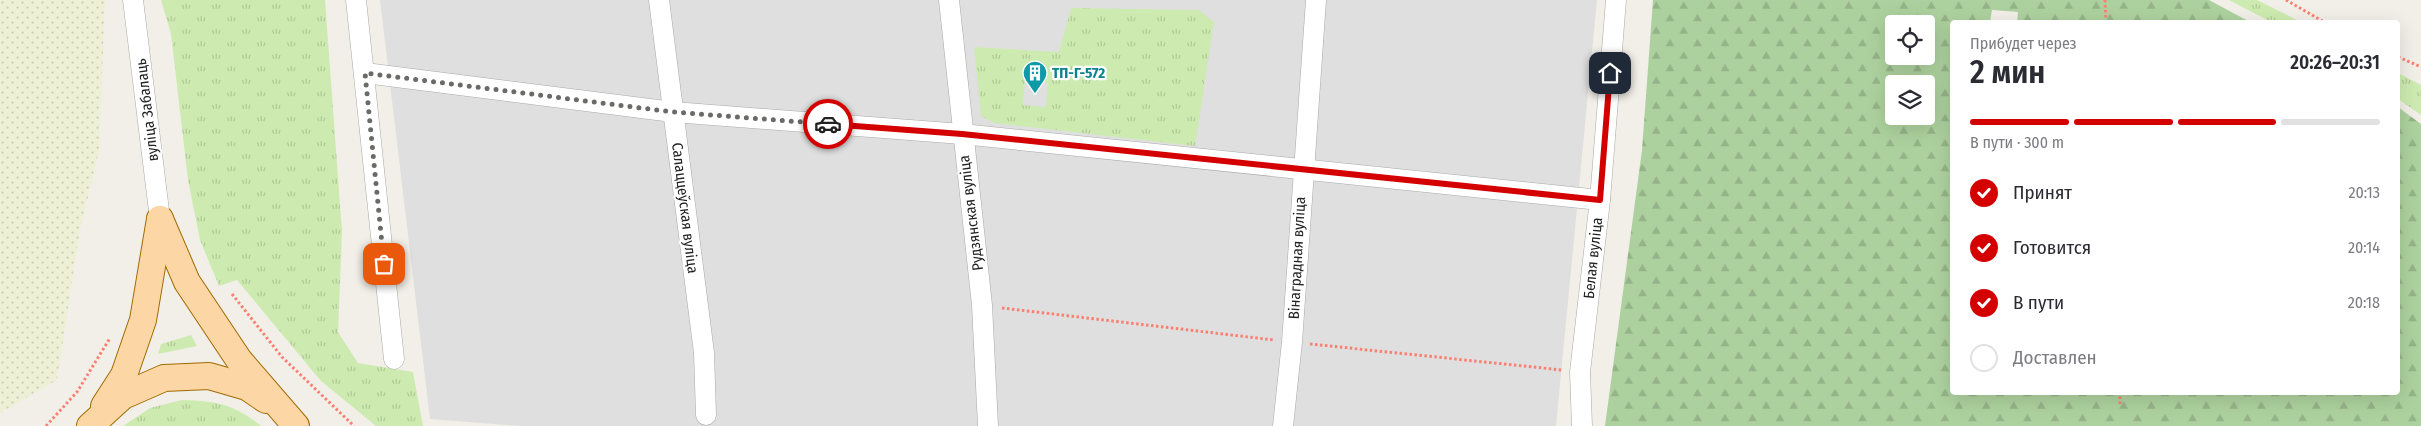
<!DOCTYPE html>
<html lang="ru">
<head>
<meta charset="utf-8">
<style>
  :root { --surface:#fff; --page:#f7f7f7; --text:#2b2b33; --muted:#7c7c81; --line:#e1e1e2; --accent:#d40000 }
  body { margin:0; font-family:"Fira Sans Condensed",sans-serif; background:var(--page); color:var(--text); height:100vh; display:flex; flex-direction:column; font-size:19px; white-space:nowrap }
  * { box-sizing:border-box; margin:0 }
  p { font-size:16px; color:var(--muted) }
  .icon { flex:none; width:28px; height:28px; fill:none; stroke:currentColor; stroke-width:2; stroke-linecap:round; stroke-linejoin:round }
  .map { position:relative; flex:1; overflow:hidden }
  .panel { position:absolute; left:1950px; top:20px; width:450px; height:375px; display:flex; flex-direction:column; background:var(--surface); border-radius:5px; box-shadow:0 5px 20px #0002 }
  .panel>* { flex:none }
  .tools { position:absolute; left:1885px; top:15px; display:grid; gap:10px }
  .tools a { display:grid; place-items:center; width:50px; height:50px; border-radius:5px; background:var(--surface); box-shadow:0 5px 20px #0002; font-size:25px }
  .pin { position:absolute; display:grid; place-items:center; width:42px; height:42px; color:#fff; margin:-21px; border-radius:10px; box-shadow:0 2px 8px #0006 }
  .courier { position:absolute; display:grid; place-items:center; width:50px; height:50px; margin:-25px; border:4px solid #d40000; border-radius:50%; background:#fff; color:#222; box-shadow:0 1px 6px #0007 }
  .summary em { font-style:normal; font-weight:600 }
  .summary div { display:flex; flex-direction:column-reverse }
  .summary { display:flex; align-items:center; justify-content:space-between; height:85px; padding:0 20px }
  h1 { font-size:32px; font-weight:600; line-height:38px }
  .bar { display:grid; grid-template-columns:repeat(4,1fr); gap:8px 5px; align-content:center; height:60px; padding:0 20px }
  .bar i { height:6px; border-radius:4px; background:var(--line) }
  .bar .active { background:var(--accent) }
  .bar p { grid-column:span 4 }
  ol { padding:0 20px; list-style:none }
  li { display:flex; align-items:center; gap:15px; height:55px }
  li p { margin-inline-start:auto }
  li .icon { padding:5px; border-radius:50%; background:var(--accent); color:#fff; stroke-width:4 }
  li:last-child { color:var(--muted) }
  li i { width:28px; height:28px; border:2px solid var(--line); border-radius:50% }
  .map>svg:first-child { display:block }
  .residential { fill:#e0dfdf }
  .farmland { fill:url(#farmland-dots) }
  .grass { fill:url(#grass-tufts); fill-rule:evenodd }
  .forest { fill:url(#forest-firs); fill-rule:evenodd }
  .lines { fill:none; stroke-linecap:round; stroke-linejoin:round }
  .minor-casing { stroke:#a9a9a9; stroke-width:21 }
  .major-casing { stroke:#a06b00; stroke-width:28 }
  .path { stroke:#fa8072; stroke-width:3; stroke-dasharray:2.5 2.5; stroke-linecap:butt }
  .minor { stroke:#fff; stroke-width:20 }
  .major { stroke:#fcd6a4; stroke-width:26 }
  .done { stroke:#6b6a68; stroke-width:5; stroke-dasharray:0 9 }
  .route { stroke:#d40000; stroke-width:6 }
  .labels { text-anchor:middle; stroke-width:4.5; stroke-linejoin:round; paint-order:stroke }
  .culture-label { font-size:15px; font-weight:bold; fill:#0d838f; stroke:#fff; text-anchor:start }
  .street-label { font-size:15px; fill:#222; stroke:#fff }
</style>
</head>
<body>
<div class="map">
<svg width="2421" height="426" viewBox="0 0 2421 426">
  <defs>
    <pattern id="farmland-dots" width="8" height="8" patternUnits="userSpaceOnUse" patternTransform="scale(1.25)"><rect width="8" height="8" fill="#eef0d5"/><path d="M2 2h.1M6 6h.1" fill="none" stroke="#ccceb7" stroke-width="1.8" stroke-linecap="round"/></pattern>
    <pattern id="grass-tufts" width="24" height="20" patternUnits="userSpaceOnUse" patternTransform="scale(1.25)"><rect width="24" height="20" fill="#cdebb0"/><path d="M3 7l-1-3M5 7V3M7 7l1-3M15 17l-1-3M17 17v-4M19 17l1-3" fill="none" stroke="#b0c997"/></pattern>
    <pattern id="forest-firs" width="22" height="20" patternUnits="userSpaceOnUse" patternTransform="scale(1.25)"><rect width="22" height="20" fill="#add19e"/><path d="M5 1l3.5 6h-7zM16 11l3.5 6h-7z" fill="#95b388"/></pattern>
  </defs>
  <rect width="100%" height="100%" fill="#f2efe9"/>
  <!-- residential -->
  <polygon class="residential" points="380,0 1597,0 1556,426 521,426 430,419"/>
  <!-- farmland -->
  <polygon class="farmland" points="0,0 105,0 99,151 80,230 57,380 0,413"/>
  <!-- grass -->
  <g class="grass">
    <polygon points="161,0 325,0 342,232 338,332 358,363 413,372 423,426 376,426 321,381 237,280 219,286 200,240 188,180 171,34"/>
    <polygon points="2229,0 2257,0 2301,22 2271,22"/>
    <path d="M1071 8 1199 10 1214 22 1195 146 994 123 981 116 974 47 1059 52ZM1025 81 1048 83 1046 107 1023 105Z"/>
    <polygon points="2398,73 2421,85 2421,115 2398,99"/>
    <polygon points="191,335 197,346 158,354 161,344"/>
    <path d="M182 400C216 401 234 404 261 426H123L150 408Z"/>
  </g>
  <!-- forest -->
  <path class="forest" d="M1653 0H2209L2250 22H2017L2018 12 1992 10 1990 22H1952V392H2398V107L2421 124V426H1605L1642 150ZM1894 24H1926V56H1894ZM1894 84H1926V116H1894Z"/>
  <g class="lines">
    <defs>
      <g id="minor">
        <polyline points="133,0 160,219"/>
        <polyline points="356,0 394,359"/>
        <polyline points="659,0 704,353 706,415"/>
        <polyline points="949,0 982,305 988,426"/>
        <polyline points="365,73 673,112 962,134 1600,200"/>
        <polyline points="1283,426 1292,342 1316,0"/>
        <polyline points="1582,426 1580,372 1600,200 1616,0"/>
      </g>
      <g id="major">
        <polyline points="160,219 187,282 239,360 296,426"/>
        <polyline points="104,406 124,375 143,320 160,219"/>
        <polyline points="90,426 123,396 164,378 209,376 247,387 266,400"/>
      </g>
    </defs>
    <!-- minor casing -->
    <use href="#minor" class="minor-casing"/>
    <!-- major casing -->
    <use href="#major" class="major-casing"/>
    <!-- path -->
    <g class="path">
      <polyline points="2105,0 2106,22"/>
      <polyline points="2286,0 2324,22"/>
      <polyline points="2398,57 2421,67"/>
      <polyline points="232,294 282,357 354,426"/>
      <polyline points="1002,308 1274,340"/>
      <polyline points="1310,344 1562,370"/>
      <polyline points="2120,404 2120,392"/>
      <polyline points="46,426 77,392 110,338"/>
    </g>
    <!-- minor -->
    <use href="#minor" class="minor"/>
    <!-- major -->
    <use href="#major" class="major"/>
  </g>
  <g class="lines">
    <!-- done -->
    <polyline class="done" points="384,264 365,73 673,112 828,124"/>
    <!-- route -->
    <polyline class="route" points="828,124 962,134 1600,200 1610,73"/>
  </g>
  <!-- icons -->
  <defs>
    <symbol id="building-pin" viewBox="-11 -11 22 30"><path d="M0 17L-7.5 6A9.5 9.5 0 1 1 7.5 6Z" fill="#0f9aa8" stroke="#fff"/><path d="M-4-6H4V6H1V3H-1V6H-4ZM-2.5-4.3h1.7v1.8h-1.7ZM.8-4.3h1.7v1.8H.8ZM-2.5-1h1.7V.8h-1.7ZM.8-1h1.7V.8H.8Z" fill="#fff"/></symbol>
  </defs>
  <g fill-rule="evenodd">
    <use href="#building-pin" x="1021" y="59" width="28" height="38"/>
  </g>
  <g class="labels">
    <!-- culture labels -->
    <g class="culture-label">
      <text x="1052" y="78">ТП-Г-572</text>
    </g>
    <!-- street labels -->
    <g class="street-label">
      <text transform="translate(147 110) rotate(-97)" y="5">вуліца Забалаць</text>
      <text transform="translate(685 208) rotate(83)" y="5">Салаццеўская вуліца</text>
      <text transform="translate(971 213) rotate(-97)" y="5">Рудзянская вуліца</text>
      <text transform="translate(1297 258) rotate(-87)" y="5">Вінаградная вуліца</text>
      <text transform="translate(1593 258) rotate(-84)" y="5">Белая вуліца</text>
    </g>
  </g>
</svg>
<div class="tools">
<a><svg class="icon" aria-label="locate" viewBox="0 0 24 24"><circle cx="12" cy="12" r="6"/><path d="M12 2v4M12 18v4M2 12h4M18 12h4"/></svg></a>
<a><svg class="icon" aria-label="layers" viewBox="0 0 24 24"><path d="M12 4l9 5-9 5-9-5zM3 14l9 5 9-5"/></svg></a>
</div>
<div class="pin" style="left:384px;top:264px;background:#ea580c"><svg class="icon" aria-label="bag" viewBox="0 0 24 24"><path d="M5 8h14l-1 12H6zM9 8a3 3 0 0 1 6 0"/></svg></div>
<div class="pin" style="left:1610px;top:73px;background:#1f2937"><svg class="icon" aria-label="home" viewBox="0 0 24 24"><path d="M3 11l9-7 9 7M6 9v11h12V9"/></svg></div>
<div class="courier" style="left:828px;top:124px"><svg class="icon" aria-label="car" viewBox="0 0 24 24"><path d="M5 17H2v-5l4-1 3-4h7l3 4 3 1v5h-3M9 17h6M6 11h13"/><circle cx="7" cy="17" r="2"/><circle cx="17" cy="17" r="2"/></svg></div>
<section class="panel">
<div class="summary"><div><h1>2 мин</h1><p>Прибудет через</p></div><em>20:26–20:31</em></div>
<div class="bar"><i class="active"></i><i class="active"></i><i class="active"></i><i></i><p>В пути · 300 m</p></div>
<ol>
<li><svg class="icon" aria-label="check" viewBox="0 0 24 24"><path d="M5 12l5 5 9-10"/></svg>Принят<p>20:13</p></li>
<li><svg class="icon" aria-label="check" viewBox="0 0 24 24"><path d="M5 12l5 5 9-10"/></svg>Готовится<p>20:14</p></li>
<li><svg class="icon" aria-label="check" viewBox="0 0 24 24"><path d="M5 12l5 5 9-10"/></svg>В пути<p>20:18</p></li>
<li><i></i>Доставлен</li>
</ol>
</section>
</div>
</body>
</html>
